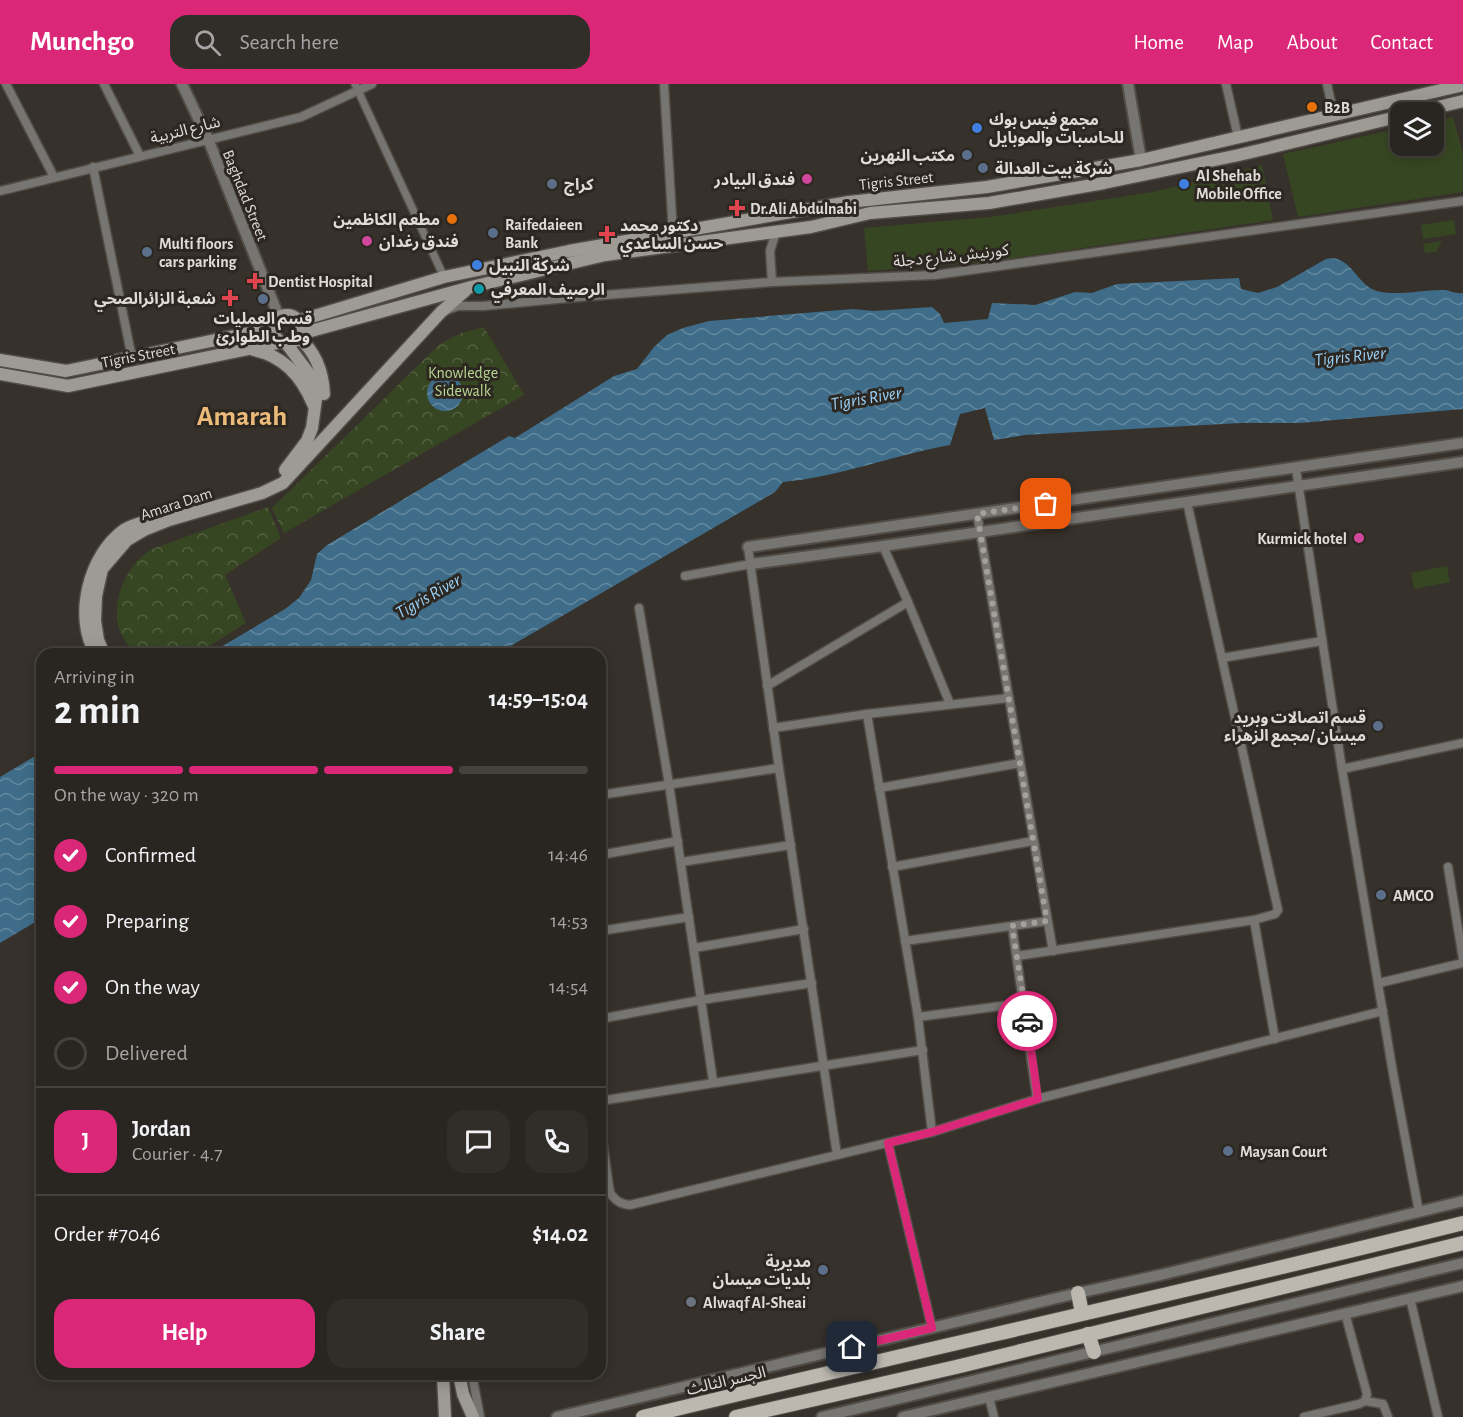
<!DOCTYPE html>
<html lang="en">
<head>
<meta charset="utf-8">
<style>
  :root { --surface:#292520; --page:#312d29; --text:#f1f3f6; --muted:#a5a5a5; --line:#45423e; --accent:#db2777 }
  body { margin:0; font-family:"Alegreya Sans","Noto Sans Arabic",sans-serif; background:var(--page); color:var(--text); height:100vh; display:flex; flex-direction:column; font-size:22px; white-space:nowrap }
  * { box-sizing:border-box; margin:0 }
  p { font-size:20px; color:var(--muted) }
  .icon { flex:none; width:33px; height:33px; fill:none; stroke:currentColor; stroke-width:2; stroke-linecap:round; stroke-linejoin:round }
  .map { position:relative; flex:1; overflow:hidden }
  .details { position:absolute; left:36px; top:564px; width:570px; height:732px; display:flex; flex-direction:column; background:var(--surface); border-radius:18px; box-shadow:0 3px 15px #0003,0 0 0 2px var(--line) }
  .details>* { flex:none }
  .buttons { position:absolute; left:1390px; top:18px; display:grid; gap:12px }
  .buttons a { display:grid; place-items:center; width:54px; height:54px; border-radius:12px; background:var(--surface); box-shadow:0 3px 15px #0003,0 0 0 2px var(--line); font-size:30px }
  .pin { position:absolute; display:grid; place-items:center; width:51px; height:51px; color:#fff; margin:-26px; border-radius:12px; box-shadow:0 3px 9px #0006 }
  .courier { position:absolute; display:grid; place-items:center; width:60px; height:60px; margin:-30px; border:4px solid #db2777; border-radius:50%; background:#fff; color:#222; box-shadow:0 2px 8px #0007 }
  .head em { font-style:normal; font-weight:700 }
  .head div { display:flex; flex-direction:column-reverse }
  .head { display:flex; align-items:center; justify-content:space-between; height:102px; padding:0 18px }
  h1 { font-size:39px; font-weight:700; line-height:45px }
  .bar { display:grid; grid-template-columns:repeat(4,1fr); gap:9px 6px; align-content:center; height:72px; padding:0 18px }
  .bar i { height:8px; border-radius:4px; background:var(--line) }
  .bar .current { background:var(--accent) }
  .bar p { grid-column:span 4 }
  .line { display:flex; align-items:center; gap:15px; padding:0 18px; border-top:2px solid var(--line) }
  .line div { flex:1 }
  .round { display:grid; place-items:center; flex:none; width:63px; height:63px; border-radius:18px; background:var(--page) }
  ol { padding:0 18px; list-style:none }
  li { display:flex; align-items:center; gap:18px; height:66px }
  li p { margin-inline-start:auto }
  li .icon { padding:6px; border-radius:50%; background:var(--accent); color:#fff; stroke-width:4 }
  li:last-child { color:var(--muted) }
  li i { width:33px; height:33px; border:3px solid var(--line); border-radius:50% }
  .cta { display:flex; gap:12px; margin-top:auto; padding:12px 18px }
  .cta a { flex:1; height:69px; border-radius:18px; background:var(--accent); color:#fff; font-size:24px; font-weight:700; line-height:69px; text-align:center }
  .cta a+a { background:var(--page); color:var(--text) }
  header { display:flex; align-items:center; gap:36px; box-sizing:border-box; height:84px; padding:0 30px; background:var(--accent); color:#fff }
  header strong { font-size:28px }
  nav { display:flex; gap:33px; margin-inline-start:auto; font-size:21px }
  .search { width:420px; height:54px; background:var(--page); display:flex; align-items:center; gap:15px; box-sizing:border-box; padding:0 21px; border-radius:18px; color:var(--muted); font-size:22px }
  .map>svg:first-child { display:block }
  .grass { fill:#374622 }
  .park { fill:url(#park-crowns) }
  .water { fill:url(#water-waves) }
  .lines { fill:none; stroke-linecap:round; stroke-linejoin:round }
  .pedestrian-casing { stroke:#524c47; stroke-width:10 }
  .minor-casing { stroke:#524c47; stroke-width:11 }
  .tertiary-casing { stroke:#524c47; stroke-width:14 }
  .secondary-casing { stroke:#524c47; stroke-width:15 }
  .primary-casing { stroke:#524c47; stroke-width:16 }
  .pedestrian { stroke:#777572; stroke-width:7 }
  .minor { stroke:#777572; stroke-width:8 }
  .tertiary { stroke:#777572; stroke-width:10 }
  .secondary { stroke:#9e9b95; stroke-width:12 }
  .primary { stroke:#bcb8b0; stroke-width:14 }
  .done { stroke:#a4a09b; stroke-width:6; stroke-dasharray:0 10.8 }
  .route { stroke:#db2777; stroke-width:8 }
  .food-dot { fill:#e8710a; stroke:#2d2721; stroke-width:2 }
  .shop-dot { fill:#3f7fe0; stroke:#2d2721; stroke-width:2 }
  .service-dot { fill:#5c6f8a; stroke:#2d2721; stroke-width:2 }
  .hotel-dot { fill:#d1479c; stroke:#2d2721; stroke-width:2 }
  .health-dot { fill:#e0444e; stroke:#2d2721; stroke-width:2 }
  .culture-dot { fill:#0f9aa8; stroke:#2d2721; stroke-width:2 }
  .worship-dot { fill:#6b7280; stroke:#2d2721; stroke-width:2 }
  .labels { text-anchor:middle; stroke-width:6; stroke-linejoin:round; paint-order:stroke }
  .poi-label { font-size:16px; font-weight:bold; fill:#dfdbd7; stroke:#2d2721; text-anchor:start }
  .street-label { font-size:16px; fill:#dfdbd7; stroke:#2d2721 }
  .park-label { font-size:16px; fill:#b9d893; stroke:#2d2721 }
  .water-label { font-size:18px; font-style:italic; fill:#99d1f7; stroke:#2d2721 }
  .town-label { font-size:28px; font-weight:bold; fill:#ecbb7a; stroke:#2d2721 }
</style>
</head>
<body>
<header>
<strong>Munchgo</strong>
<div class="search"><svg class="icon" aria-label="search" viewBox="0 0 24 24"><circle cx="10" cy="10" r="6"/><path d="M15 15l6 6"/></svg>Search here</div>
<nav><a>Home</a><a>Map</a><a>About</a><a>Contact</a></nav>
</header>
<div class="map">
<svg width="1463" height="1333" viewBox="0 0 1463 1333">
  <defs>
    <pattern id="park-crowns" width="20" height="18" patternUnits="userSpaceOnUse" patternTransform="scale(1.5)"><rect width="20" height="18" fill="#374622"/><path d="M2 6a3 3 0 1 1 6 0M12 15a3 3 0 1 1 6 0" fill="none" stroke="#546041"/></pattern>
    <pattern id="water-waves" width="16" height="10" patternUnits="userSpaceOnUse" patternTransform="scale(1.5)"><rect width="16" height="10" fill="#3f6d89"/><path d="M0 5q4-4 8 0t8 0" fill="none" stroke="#63889e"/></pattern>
  </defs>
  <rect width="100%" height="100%" fill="#37312b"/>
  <!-- grass -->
  <g class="grass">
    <polygon points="1453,33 1463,70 1463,108 1298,133 1283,70 1401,44 1401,62 1434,62 1434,37"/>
    <polygon points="1262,81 1273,136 987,178 868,187 864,144 990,133 1153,108"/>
    <polygon points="1454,136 1456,150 1423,155 1421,141"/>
    <polygon points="1442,157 1436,168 1425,169 1423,160"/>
    <polygon points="1447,482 1450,498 1414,505 1411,489"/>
  </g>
  <!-- park -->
  <g class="park">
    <polygon points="484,243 524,311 284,449 272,424 440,260 461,249"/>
    <path d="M268 423 281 454 225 491 246 539 197 570H133C128 561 122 554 119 544 111 515 127 480 152 465Z"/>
  </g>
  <!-- water -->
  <g class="water">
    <path d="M1332 174C1351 176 1356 196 1372 205 1389 214 1424 205 1445 206 1451 207 1456 210 1463 209V325L1300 339H1241L1060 349 1025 351 994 356 985 324 960 330 950 361C894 371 839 393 783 398L775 408 497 570H209L285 525 299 514 311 496 317 470 327 461 509 352 515 354 614 292 637 285 654 263 667 251 683 244 709 237 853 225 874 227 932 223 940 230 944 239 988 235 992 219 1035 221 1075 208 1092 209 1117 200 1239 194 1241 205 1258 209 1277 203 1326 175Z"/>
    <circle cx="445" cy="309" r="18"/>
    <polygon points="42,668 42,834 0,859 0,693"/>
  </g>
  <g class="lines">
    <defs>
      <polyline id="pedestrian" points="355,0 444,193"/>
      <g id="minor">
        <polyline points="6,0 54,93"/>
        <polyline points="104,0 140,72"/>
        <polyline points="664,0 673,149"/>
        <polyline points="1226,0 1238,53"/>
        <polyline points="1327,0 1334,32"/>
        <polyline points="93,83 132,274"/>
        <polyline points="0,107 301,33 372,0"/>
        <polyline points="772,198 770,167 776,148"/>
        <polyline points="447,226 458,222 483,222 579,213 772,198 935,191 1463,117"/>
        <polyline points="1296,385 1342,685 1393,989 1419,1128"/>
        <polyline points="977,430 1053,867"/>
        <polyline points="748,463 779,684 837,1071"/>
        <polyline points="685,492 751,480"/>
        <polyline points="908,518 950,620"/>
        <polyline points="639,524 669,700 713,997"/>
        <polyline points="1222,574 1322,557"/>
        <polyline points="767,602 908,518 883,462"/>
        <polyline points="867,630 918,933 932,1048"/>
        <polyline points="773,644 867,630 1009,614"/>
        <polyline points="1342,685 1463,659"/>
        <polyline points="879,704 1020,679"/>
        <polyline points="600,711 779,684"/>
        <polyline points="600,771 678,757"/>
        <polyline points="681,778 791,761"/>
        <polyline points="892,783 1033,757"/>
        <polyline points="1448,783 1463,875"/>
        <polyline points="1254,836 1275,955"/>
        <polyline points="1012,842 1037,1015"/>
        <polyline points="600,847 689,833"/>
        <polyline points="905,857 1047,837"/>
        <polyline points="694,864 804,845"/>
        <polyline points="1017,872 1254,836 1275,830 1278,826 1187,418"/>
        <polyline points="1379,899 1463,879"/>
        <polyline points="918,933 1024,919"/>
        <polyline points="600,935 701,916 812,899"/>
        <polyline points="600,1017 923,966"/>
        <path d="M600 1041 610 1109C616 1117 620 1120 630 1121L932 1048 1037 1015 1383 927"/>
        <polyline points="888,1059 932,1244"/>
        <polyline points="1410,1214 1438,1333"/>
        <polyline points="472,1290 480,1333"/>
        <polyline points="989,1313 994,1333"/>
        <polyline points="1365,1317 1383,1320 1388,1333"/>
        <polyline points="1304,1333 1359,1320 1365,1317 1367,1310 1345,1229"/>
      </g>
      <g id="tertiary">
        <polyline points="182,0 208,55 279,233"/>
        <polyline points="1128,0 1141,76"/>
        <polyline points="748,463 1463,359"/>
        <polyline points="751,480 883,462 1463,378"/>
        <polyline points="557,1333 1078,1209 1160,1191 1463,1117"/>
        <polyline points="822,1333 1463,1179"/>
        <polyline points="903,1333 1463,1202"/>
      </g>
      <g id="secondary">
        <polyline points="1417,28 1463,17"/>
        <circle cx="287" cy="245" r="14"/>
        <polyline points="298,237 444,193 569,167 849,118 987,103 1141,76 1463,1"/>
        <polyline points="300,250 471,203 605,171 811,143 870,129 989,119 1104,99 1239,71 1401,32"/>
        <path d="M298 253C316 268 323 288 324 310"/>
        <path d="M254 266C284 272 302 293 313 320"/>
        <polyline points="0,276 66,287 273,244"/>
        <polyline points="0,290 68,302 282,258"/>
        <polyline points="285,386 307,357 312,344 316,315 313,295 286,259"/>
        <path d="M96 570C73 533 89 471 124 446 130 442 139 440 146 437"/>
        <polyline points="104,570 98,556 95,537 96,512 102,485 127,456 144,446 169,436 262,409 283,399 441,228 465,207"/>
        <polyline points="443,1290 445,1333"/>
        <polyline points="459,1290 463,1310 473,1333"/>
      </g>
      <g id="primary">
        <polyline points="1078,1209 1082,1229"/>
        <polyline points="1088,1250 1094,1268"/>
        <path d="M643 1333C916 1267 1191 1207 1463 1139"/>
        <polyline points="736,1333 956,1283 1463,1159"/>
      </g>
    </defs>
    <!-- pedestrian casing -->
    <use href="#pedestrian" class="pedestrian-casing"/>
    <!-- minor casing -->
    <use href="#minor" class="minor-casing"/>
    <!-- tertiary casing -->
    <use href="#tertiary" class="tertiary-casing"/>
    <!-- secondary casing -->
    <use href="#secondary" class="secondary-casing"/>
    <!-- primary casing -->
    <use href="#primary" class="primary-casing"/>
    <!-- pedestrian -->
    <use href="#pedestrian" class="pedestrian"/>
    <!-- minor -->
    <use href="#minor" class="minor"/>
    <!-- tertiary -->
    <use href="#tertiary" class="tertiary"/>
    <!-- secondary -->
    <use href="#secondary" class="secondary"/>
    <!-- primary -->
    <use href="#primary" class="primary"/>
  </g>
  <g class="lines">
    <!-- done -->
    <polyline class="done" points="1027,937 1012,842 1047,837 977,430 1046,420"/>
    <!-- route -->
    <polyline class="route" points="852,1263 932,1244 888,1059 932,1048 1038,1015 1027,937"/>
  </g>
  <!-- markers -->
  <g class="food-dot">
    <circle cx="1312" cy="23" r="6"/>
    <circle cx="452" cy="135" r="6"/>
  </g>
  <g class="shop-dot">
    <circle cx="977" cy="44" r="6"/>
    <circle cx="1184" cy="100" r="6"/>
    <circle cx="477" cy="181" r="6"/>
  </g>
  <g class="service-dot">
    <circle cx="967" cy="71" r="6"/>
    <circle cx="983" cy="84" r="6"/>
    <circle cx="552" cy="100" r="6"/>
    <circle cx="493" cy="149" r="6"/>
    <circle cx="147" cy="168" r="6"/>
    <circle cx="263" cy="215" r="6"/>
    <circle cx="1378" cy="642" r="6"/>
    <circle cx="1381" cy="811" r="6"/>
    <circle cx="1228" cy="1067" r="6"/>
    <circle cx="823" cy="1186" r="6"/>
  </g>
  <g class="hotel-dot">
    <circle cx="807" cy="95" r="6"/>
    <circle cx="367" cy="157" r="6"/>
    <circle cx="1359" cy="454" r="6"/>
  </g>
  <g class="health-dot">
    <path d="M734 115h6v6h6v6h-6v6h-6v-6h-6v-6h6z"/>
    <path d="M604 141h6v6h6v6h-6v6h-6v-6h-6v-6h6z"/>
    <path d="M252 188h6v6h6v6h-6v6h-6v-6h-6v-6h6z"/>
    <path d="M227 205h6v6h6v6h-6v6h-6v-6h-6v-6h6z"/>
  </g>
  <circle class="culture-dot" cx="479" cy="205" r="6"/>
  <circle class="worship-dot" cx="691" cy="1218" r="6"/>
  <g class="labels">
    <!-- poi labels -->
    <g class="poi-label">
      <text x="1324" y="29">B2B</text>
      <text x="989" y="41">مجمع فيس بوك<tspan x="989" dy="18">للحاسبات والموبايل</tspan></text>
      <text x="955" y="77" text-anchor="end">مكتب النهرين</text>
      <text x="995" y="90">شركة بيت العدالة</text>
      <text x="1196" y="97">Al Shehab<tspan x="1196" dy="18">Mobile Office</tspan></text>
      <text x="795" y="101" text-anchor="end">فندق البيادر</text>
      <text x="564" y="106">كراج</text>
      <text x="750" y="130">Dr.Ali Abdulnabi</text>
      <text x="440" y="141" text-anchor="end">مطعم الكاظمين</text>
      <text x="505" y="146">Raifedaieen<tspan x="505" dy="18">Bank</tspan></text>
      <text x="620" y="147">دكتور محمد<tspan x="620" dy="18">حسن الساعدي</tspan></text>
      <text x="379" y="163">فندق رغدان</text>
      <text x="159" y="165">Multi floors<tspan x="159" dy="18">cars parking</tspan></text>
      <text x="489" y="187">شركة النبيل</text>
      <text x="268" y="203">Dentist Hospital</text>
      <text x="491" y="211">الرصيف المعرفي</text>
      <text x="216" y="220" text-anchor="end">شعبة الزائرالصحي</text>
      <text x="263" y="240" text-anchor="middle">قسم العمليات<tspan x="263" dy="18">وطب الطوارئ</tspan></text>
      <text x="1347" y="460" text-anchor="end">Kurmick hotel</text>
      <text x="1366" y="639" text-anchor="end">قسم اتصالات وبريد<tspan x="1366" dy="18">ميسان /مجمع الزهراء</tspan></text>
      <text x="1393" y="817">AMCO</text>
      <text x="1240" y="1073">Maysan Court</text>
      <text x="811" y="1183" text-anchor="end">مديرية<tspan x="811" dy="18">بلديات ميسان</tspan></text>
      <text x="703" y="1224">Alwaqf Al-Sheai</text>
    </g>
    <!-- street labels -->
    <g class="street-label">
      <text transform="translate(185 45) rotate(-14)" y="6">شارع التربية</text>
      <text transform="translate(896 96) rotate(-6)" y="6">Tigris Street</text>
      <text transform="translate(246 111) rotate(68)" y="6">Baghdad Street</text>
      <text transform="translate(951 171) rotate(-6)" y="6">كورنيش شارع دجلة</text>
      <text transform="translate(138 271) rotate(-11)" y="6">Tigris Street</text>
      <text transform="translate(176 419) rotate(-18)" y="6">Amara Dam</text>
      <text transform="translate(726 1296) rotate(-13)" y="6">الجسر الثالث</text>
    </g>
    <!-- park labels -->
    <g class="park-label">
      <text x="463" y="294">Knowledge<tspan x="463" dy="18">Sidewalk</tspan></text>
    </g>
    <!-- water labels -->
    <g class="water-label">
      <text transform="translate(1350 272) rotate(-6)" y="6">Tigris River</text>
      <text transform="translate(866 314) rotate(-10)" y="6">Tigris River</text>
      <text transform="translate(428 512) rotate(-30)" y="6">Tigris River</text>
    </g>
    <!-- town labels -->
    <g class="town-label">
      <text x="242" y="341">Amarah</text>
    </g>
  </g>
</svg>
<div class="buttons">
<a><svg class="icon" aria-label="layers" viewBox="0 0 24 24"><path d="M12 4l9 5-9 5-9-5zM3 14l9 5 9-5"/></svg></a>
</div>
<div class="pin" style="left:1046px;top:420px;background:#ea580c"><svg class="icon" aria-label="bag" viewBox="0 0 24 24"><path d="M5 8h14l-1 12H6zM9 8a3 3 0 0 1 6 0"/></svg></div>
<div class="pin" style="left:852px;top:1263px;background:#1f2937"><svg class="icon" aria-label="home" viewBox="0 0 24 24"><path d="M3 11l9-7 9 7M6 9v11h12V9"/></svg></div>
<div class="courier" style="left:1027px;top:937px"><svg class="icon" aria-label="car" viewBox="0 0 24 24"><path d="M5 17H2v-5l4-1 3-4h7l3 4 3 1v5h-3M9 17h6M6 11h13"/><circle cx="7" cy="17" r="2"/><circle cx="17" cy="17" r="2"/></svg></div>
<section class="details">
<div class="head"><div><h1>2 min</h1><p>Arriving in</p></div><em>14:59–15:04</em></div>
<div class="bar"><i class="current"></i><i class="current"></i><i class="current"></i><i></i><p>On the way · 320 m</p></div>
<ol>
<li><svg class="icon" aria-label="check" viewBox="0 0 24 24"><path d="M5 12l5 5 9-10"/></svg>Confirmed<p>14:46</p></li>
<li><svg class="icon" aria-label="check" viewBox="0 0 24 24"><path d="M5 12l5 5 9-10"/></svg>Preparing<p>14:53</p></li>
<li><svg class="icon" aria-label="check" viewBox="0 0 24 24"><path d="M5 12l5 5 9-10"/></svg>On the way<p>14:54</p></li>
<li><i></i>Delivered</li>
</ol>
<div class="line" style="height:108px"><b class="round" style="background:var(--accent);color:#fff">J</b><div><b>Jordan</b><p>Courier · 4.7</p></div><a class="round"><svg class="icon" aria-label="chat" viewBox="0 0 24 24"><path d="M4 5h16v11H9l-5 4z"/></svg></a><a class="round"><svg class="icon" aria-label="phone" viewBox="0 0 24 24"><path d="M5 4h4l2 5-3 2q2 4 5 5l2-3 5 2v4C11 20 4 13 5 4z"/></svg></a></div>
<div class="line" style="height:78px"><div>Order #7046</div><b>$14.02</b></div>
<div class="cta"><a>Help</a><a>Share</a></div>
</section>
</div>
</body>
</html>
